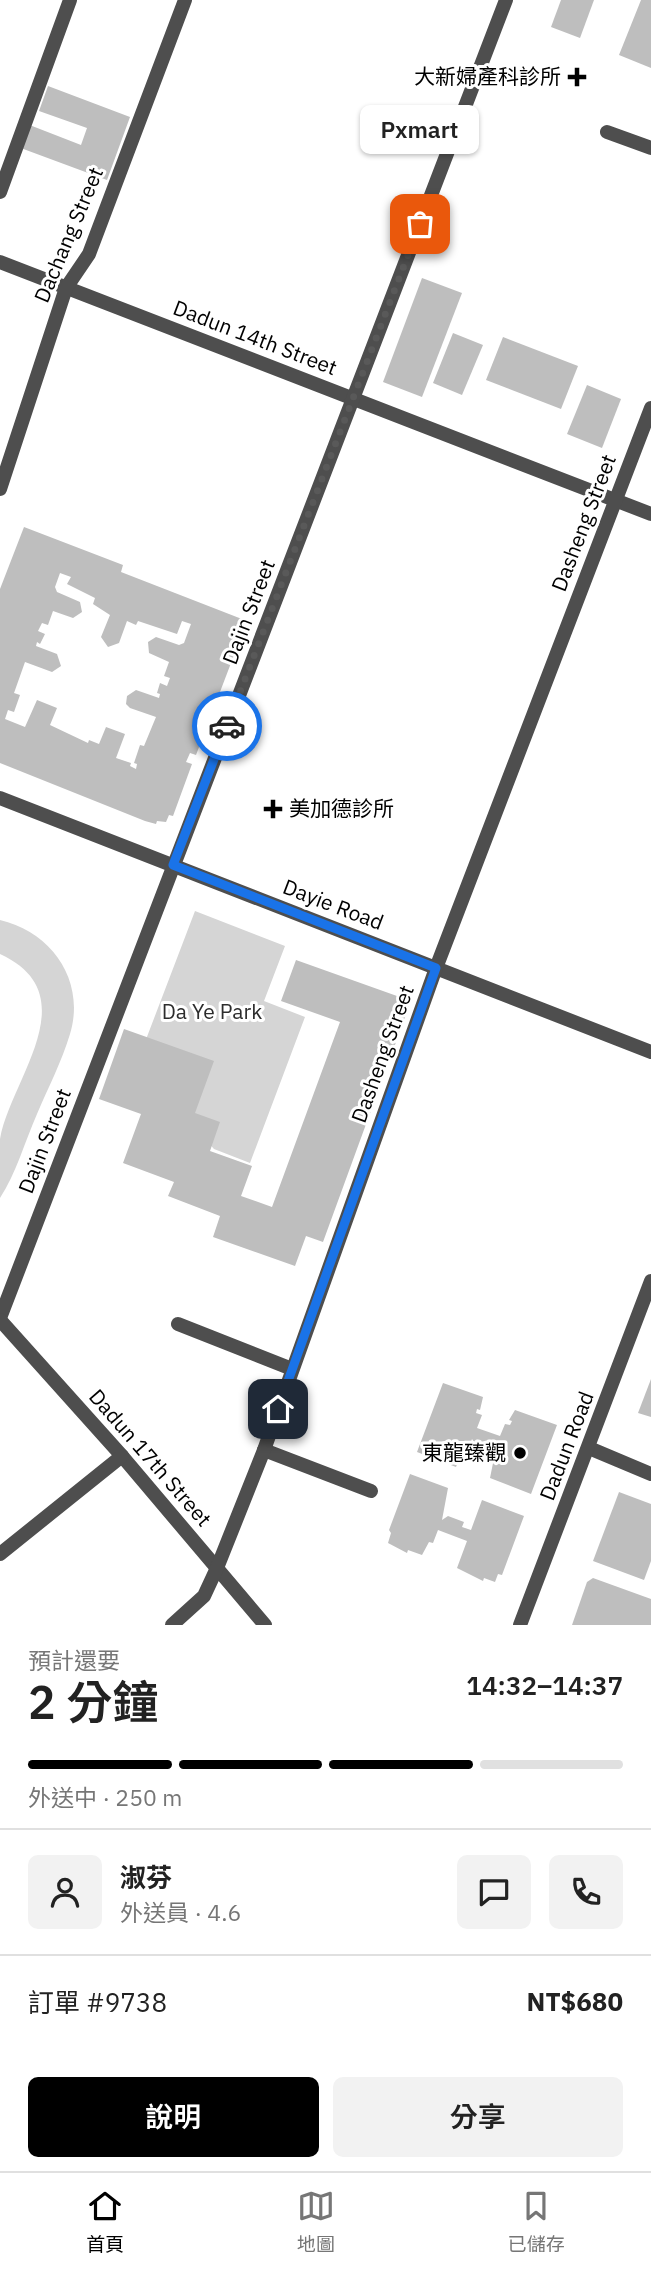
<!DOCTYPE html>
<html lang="zh-TW">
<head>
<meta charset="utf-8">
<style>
  :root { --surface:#fff; --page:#f2f2f2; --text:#222; --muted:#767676; --line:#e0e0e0; --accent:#000 }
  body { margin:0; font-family:"IBM Plex Sans","Noto Sans TC",sans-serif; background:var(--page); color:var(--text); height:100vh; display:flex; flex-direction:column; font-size:26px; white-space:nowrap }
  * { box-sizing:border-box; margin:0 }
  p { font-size:23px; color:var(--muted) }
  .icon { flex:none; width:38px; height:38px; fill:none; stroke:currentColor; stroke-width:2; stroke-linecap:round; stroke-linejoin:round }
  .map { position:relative; height:1625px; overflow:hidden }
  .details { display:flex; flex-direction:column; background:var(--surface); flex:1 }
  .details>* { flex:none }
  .pin { position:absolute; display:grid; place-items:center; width:60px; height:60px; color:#fff; margin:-30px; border-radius:14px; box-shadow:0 4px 10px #0006 }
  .courier { position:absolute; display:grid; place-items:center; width:70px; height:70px; margin:-35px; border:5px solid #1a73e8; border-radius:50%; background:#fff; color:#222; box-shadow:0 2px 9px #0007 }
  .bubble { position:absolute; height:49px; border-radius:10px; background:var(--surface); box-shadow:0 2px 5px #0004; font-size:23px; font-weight:600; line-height:49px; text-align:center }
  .head em { font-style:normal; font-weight:600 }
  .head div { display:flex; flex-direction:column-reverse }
  .head { display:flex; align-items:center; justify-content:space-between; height:119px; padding:0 28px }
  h1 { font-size:46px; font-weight:600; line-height:52px }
  .bar { display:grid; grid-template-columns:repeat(4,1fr); gap:10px 7px; align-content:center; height:84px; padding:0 28px }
  .bar i { height:9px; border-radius:5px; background:var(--line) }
  .bar .current { background:var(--accent) }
  .bar p { grid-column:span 4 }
  .line { display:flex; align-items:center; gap:18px; padding:0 28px; border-top:2px solid var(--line) }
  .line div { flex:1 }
  .round { display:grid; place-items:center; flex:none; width:74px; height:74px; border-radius:10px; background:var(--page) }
  .button { display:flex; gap:14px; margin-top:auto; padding:14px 28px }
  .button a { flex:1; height:80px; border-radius:10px; background:var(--accent); color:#fff; font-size:28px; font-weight:600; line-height:80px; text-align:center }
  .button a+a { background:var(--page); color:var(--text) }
  .tab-bar { display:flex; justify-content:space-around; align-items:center; height:98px; border-top:2px solid var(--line); background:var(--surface); font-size:19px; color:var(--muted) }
  .tab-bar a { display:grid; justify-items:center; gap:4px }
  .tab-bar .current { color:var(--accent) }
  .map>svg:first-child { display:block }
  .green { fill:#d5d5d5 }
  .building { fill:#bebebe; fill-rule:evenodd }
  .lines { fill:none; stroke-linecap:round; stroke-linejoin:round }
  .minor { stroke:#4e4e4e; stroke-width:14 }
  .tertiary { stroke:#4e4e4e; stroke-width:14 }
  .done { stroke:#595959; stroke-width:7; stroke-dasharray:0 12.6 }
  .route { stroke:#1a73e8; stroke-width:9 }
  .poi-dot { fill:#000; stroke:#fff; stroke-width:2.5 }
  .labels { text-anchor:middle; stroke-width:6; stroke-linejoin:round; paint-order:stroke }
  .poi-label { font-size:21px; fill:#000; stroke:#fff; text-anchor:end }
  .street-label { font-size:21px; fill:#000; stroke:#fff }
  .park-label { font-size:21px; fill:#2c2c2c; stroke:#fff }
</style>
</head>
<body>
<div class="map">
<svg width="651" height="1625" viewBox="0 0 651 1625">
  <rect width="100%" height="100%" fill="#fff"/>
  <!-- green -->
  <g class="green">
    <polygon points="195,911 285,946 264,1001 305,1017 250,1163 214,1149 174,1105 145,1042"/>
    <path d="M0 920C52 932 86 981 70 1034 62 1061 48 1088 37 1114 25 1141 16 1174 0 1198 0 1180 0 1158 0 1139 10 1080 89 995 0 954Z"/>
  </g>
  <!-- building -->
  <g class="building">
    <polygon points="561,0 594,0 580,38 551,27"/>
    <polygon points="641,0 651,0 651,68 619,55"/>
    <polygon points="48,86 130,117 107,180 18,147 27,124 81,145 87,128 39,111"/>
    <polygon points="422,278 462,293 422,397 383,382"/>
    <polygon points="453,333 483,345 462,395 433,383"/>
    <polygon points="503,337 578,366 561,409 486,380"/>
    <polygon points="587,385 621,399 602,448 567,434"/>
    <path d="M24 527 123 565 121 572 247 621 196 755 190 753 186 762 192 764 173 816 169 815 166 822 157 821 156 824 145 821 0 763V589ZM60 573 71 577 67 584 95 598 93 604 110 615 101 637 108 647 119 643 127 621 136 625 138 621 177 634 182 621 191 624 184 643 179 645 156 637 148 642 149 653 169 662 164 676 170 678 167 686 160 683 157 693 160 694 159 698 136 690 127 696 126 704 130 708 156 717 144 746 140 745 134 763 137 764 136 769 130 766 131 763 116 758 125 734 106 727 99 744 89 740 88 743 50 725 57 708 37 700 25 727 5 719 8 710 14 712 20 695 14 693 25 662 52 672 61 666 57 654 36 646 37 642 40 644 45 634 38 631 42 623 48 625 53 611 73 618 82 612 80 602 57 592 55 587Z"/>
    <polygon points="296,960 411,1001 323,1242 306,1236 295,1266 213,1237 220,1216 168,1196 174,1182 123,1163 141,1114 99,1099 124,1029 214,1061 195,1113 220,1122 210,1151 252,1166 241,1196 272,1207 340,1022 281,1001"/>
    <polygon points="651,1379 651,1417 638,1413"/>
    <polygon points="443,1383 483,1397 480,1410 477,1409 476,1413 482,1415 477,1428 500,1436 505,1424 510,1425 512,1421 509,1420 515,1410 557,1425 531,1494 490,1478 496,1448 474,1442 472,1439 467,1453 462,1451 456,1467 417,1452"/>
    <polygon points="410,1474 448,1488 442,1520 448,1516 464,1522 462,1527 471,1530 482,1500 524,1516 502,1575 498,1574 495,1582 484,1578 483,1581 457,1568 467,1541 438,1530 433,1543 429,1542 422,1555 408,1550 407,1553 388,1543 391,1533 389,1530"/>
    <polygon points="619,1492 651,1504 651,1561 644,1580 593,1561"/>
    <polygon points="593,1578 651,1599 651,1625 572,1625 587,1582"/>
  </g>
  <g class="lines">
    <!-- minor -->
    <g class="minor">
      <polyline points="607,132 651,148"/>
      <polyline points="0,192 70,0"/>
      <polyline points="0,262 651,514"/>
      <polyline points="0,489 66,288 89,254 185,0"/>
      <polyline points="0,798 651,1052"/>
      <polyline points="0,1318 506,0"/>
      <polyline points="0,1320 122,1456 265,1625"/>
      <polyline points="178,1324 292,1369"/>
      <polyline points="589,1448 651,1474"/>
      <polyline points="264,1450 371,1491"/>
      <polyline points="0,1554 122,1456"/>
      <polyline points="172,1625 204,1596 217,1568 264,1450 436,968 651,408"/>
    </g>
    <!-- tertiary -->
    <polyline class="tertiary" points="520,1625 651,1281"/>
  </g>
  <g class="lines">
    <!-- done -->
    <polyline class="done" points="227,726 420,224"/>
    <!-- route -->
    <polyline class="route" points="227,726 173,865 436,968 278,1409"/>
  </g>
  <!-- markers -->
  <g class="poi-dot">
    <path d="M573.5 66.5h7v7h7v7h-7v7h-7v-7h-7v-7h7z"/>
    <path d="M269.5 798.5h7v7h7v7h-7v7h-7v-7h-7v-7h7z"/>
    <circle cx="520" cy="1453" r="7"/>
  </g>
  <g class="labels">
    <!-- poi labels -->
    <g class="poi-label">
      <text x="561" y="84">大新婦產科診所</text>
      <text x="289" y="816" text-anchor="start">美加德診所</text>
      <text x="506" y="1460">東龍臻觀</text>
    </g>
    <!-- street labels -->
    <g class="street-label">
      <text transform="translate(69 235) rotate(-67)" y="7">Dachang Street</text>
      <text transform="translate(255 338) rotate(21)" y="7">Dadun 14th Street</text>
      <text transform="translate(584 523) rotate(-69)" y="7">Dasheng Street</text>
      <text transform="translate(249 612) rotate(-69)" y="7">Dajin Street</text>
      <text transform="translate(333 905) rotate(21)" y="7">Dayie Road</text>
      <text transform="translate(383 1054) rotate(-70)" y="7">Dasheng Street</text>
      <text transform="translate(45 1141) rotate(-69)" y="7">Dajin Street</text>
      <text transform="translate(567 1446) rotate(-69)" y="7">Dadun Road</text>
      <text transform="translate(150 1458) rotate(49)" y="7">Dadun 17th Street</text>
    </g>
    <!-- park labels -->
    <g class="park-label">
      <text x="212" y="1019">Da Ye Park</text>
    </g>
  </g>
</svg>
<div class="pin" style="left:420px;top:224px;background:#ea580c"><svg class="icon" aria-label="bag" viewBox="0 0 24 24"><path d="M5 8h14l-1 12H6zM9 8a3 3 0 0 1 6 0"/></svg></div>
<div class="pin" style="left:278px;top:1409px;background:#1f2937"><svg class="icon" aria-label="home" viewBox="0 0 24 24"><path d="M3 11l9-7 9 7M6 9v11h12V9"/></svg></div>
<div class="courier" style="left:227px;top:726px"><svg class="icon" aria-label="car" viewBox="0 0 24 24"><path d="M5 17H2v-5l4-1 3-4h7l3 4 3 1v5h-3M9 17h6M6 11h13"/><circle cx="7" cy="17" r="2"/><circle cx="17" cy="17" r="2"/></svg></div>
<div class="bubble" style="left:360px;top:105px;width:119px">Pxmart</div>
</div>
<section class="details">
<div class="head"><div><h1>2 分鐘</h1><p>預計還要</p></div><em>14:32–14:37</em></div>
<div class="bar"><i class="current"></i><i class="current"></i><i class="current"></i><i></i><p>外送中 · 250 m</p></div>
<div class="line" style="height:126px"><a class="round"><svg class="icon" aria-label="person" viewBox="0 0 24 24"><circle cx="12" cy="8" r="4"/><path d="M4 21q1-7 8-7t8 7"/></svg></a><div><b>淑芬</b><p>外送員 · 4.6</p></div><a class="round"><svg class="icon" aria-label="chat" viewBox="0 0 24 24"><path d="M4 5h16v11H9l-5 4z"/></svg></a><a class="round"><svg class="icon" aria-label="phone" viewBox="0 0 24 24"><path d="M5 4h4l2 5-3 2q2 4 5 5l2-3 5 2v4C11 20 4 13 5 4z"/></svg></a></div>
<div class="line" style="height:91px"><div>訂單 #9738</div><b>NT$680</b></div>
<div class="button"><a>說明</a><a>分享</a></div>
</section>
<nav class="tab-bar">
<a class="current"><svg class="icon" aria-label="home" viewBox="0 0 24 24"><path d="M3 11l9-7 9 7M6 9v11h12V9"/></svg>首頁</a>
<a><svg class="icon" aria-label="map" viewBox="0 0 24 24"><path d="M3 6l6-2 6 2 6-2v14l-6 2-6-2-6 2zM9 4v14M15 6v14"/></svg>地圖</a>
<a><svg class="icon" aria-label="saved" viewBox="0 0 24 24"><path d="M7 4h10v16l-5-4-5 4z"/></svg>已儲存</a>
</nav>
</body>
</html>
